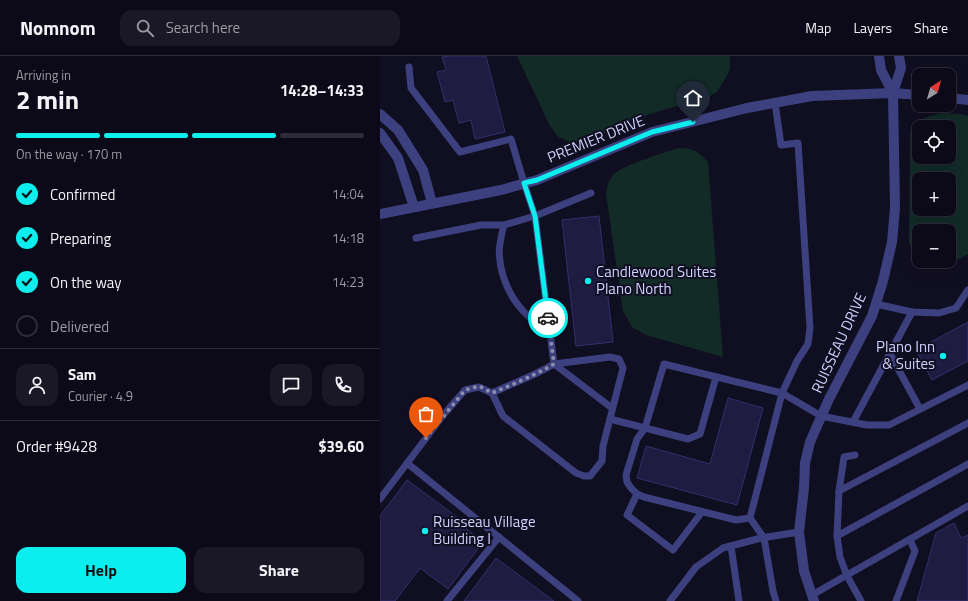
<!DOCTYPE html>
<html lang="en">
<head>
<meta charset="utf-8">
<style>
  :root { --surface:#0c0a19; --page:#1a1826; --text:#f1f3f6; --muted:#9a9aa2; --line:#2c2b38; --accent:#0ceeed }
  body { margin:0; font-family:"Titillium Web",sans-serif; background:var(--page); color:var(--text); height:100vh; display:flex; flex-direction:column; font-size:15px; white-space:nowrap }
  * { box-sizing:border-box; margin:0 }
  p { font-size:13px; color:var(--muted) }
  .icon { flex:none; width:22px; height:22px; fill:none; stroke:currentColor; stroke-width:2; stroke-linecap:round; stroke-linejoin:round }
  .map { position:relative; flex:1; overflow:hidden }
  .side { display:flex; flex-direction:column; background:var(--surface); width:380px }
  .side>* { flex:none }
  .needle { width:26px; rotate:37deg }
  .fabs { position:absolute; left:532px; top:12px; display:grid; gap:8px }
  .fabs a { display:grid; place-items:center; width:44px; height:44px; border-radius:8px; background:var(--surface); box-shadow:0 4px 16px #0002,0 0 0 1px var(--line); font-size:20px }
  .pin { position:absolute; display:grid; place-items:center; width:34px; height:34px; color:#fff; margin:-41px -17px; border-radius:50% 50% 50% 0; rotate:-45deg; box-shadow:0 0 4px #0007 }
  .pin .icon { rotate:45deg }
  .courier { position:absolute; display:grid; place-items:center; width:40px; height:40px; margin:-20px; border:3px solid #0ceeed; border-radius:50%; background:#fff; color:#222; box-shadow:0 1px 5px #0007 }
  .overview em { font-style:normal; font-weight:700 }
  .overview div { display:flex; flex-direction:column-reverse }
  .overview { display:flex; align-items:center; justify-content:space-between; height:68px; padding:0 16px }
  h1 { font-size:26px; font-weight:700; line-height:30px }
  .bar { display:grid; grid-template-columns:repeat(4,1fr); gap:6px 4px; align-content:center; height:48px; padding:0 16px }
  .bar i { height:5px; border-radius:3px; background:var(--line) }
  .bar .active { background:var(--accent) }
  .bar p { grid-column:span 4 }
  .line { display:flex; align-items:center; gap:10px; padding:0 16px; border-top:1px solid var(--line) }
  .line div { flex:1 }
  .round { display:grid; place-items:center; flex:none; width:42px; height:42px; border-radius:12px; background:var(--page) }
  ol { padding:0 16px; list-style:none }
  li { display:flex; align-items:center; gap:12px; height:44px }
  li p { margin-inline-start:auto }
  li .icon { padding:4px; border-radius:50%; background:var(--accent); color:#111; stroke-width:4 }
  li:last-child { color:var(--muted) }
  li i { width:22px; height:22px; border:2px solid var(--line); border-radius:50% }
  .action { display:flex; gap:8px; margin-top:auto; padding:8px 16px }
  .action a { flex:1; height:46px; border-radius:12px; background:var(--accent); color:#111; font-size:16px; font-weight:700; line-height:46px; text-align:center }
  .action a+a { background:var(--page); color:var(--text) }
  header { display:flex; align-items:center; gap:24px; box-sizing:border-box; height:56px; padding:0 20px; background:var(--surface); border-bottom:1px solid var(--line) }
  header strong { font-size:19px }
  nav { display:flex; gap:22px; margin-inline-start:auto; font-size:14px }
  .search { width:280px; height:36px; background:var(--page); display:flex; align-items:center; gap:10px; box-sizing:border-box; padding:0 14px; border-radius:12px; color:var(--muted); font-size:15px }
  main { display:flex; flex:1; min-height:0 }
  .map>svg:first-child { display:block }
  .green { fill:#122b27; fill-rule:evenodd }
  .building { fill:#1f1b41; stroke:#342f6c }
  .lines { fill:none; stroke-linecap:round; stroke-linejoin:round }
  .service { stroke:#3c407e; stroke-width:7 }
  .minor { stroke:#3c407e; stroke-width:10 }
  .tertiary { stroke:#3c407e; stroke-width:10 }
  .done { stroke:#8d8db0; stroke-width:4; stroke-dasharray:0 7.2 }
  .route { stroke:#0ceeed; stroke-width:5 }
  .poi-dot { fill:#0ceeed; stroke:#100e21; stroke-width:1.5 }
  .labels { text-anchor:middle; stroke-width:4; stroke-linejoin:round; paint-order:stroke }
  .street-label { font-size:15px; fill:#d1d1fd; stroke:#100e21 }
  .poi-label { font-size:15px; fill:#d1d1fd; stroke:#100e21; text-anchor:start }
</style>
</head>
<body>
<header>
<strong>Nomnom</strong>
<div class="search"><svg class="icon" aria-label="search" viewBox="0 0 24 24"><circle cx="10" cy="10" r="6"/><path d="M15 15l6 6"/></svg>Search here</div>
<nav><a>Map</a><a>Layers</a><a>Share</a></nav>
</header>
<main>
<section class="side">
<div class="overview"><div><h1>2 min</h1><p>Arriving in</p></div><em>14:28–14:33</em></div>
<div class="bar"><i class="active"></i><i class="active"></i><i class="active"></i><i></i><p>On the way · 170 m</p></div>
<ol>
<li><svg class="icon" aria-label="check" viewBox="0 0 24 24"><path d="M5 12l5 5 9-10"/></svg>Confirmed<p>14:04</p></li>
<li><svg class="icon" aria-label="check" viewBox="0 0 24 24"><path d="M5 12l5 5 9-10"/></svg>Preparing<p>14:18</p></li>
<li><svg class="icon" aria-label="check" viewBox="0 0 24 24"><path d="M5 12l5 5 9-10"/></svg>On the way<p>14:23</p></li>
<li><i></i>Delivered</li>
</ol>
<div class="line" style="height:72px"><a class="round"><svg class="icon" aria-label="person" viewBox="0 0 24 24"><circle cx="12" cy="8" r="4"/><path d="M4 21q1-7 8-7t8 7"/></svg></a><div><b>Sam</b><p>Courier · 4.9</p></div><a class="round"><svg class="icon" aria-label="chat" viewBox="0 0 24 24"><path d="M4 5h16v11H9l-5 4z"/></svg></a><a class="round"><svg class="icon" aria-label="phone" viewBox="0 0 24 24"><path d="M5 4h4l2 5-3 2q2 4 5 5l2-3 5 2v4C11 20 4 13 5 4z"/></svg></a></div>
<div class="line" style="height:52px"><div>Order #9428</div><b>$39.60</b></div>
<div class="action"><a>Help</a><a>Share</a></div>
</section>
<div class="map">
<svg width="588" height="545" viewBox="0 0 588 545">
  <rect width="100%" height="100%" fill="#100e21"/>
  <!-- green -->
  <g class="green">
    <polygon points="137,0 350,0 350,13 346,21 337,36 325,43 290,52 261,61 206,86 189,86 177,80 169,68"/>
    <path d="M562 57 581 58 588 60V198C575 205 553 220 540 205H569V175H539V204L534 199 529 186 530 76C539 63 547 60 562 57ZM539 71H569V101H539ZM539 123H569V153H539Z"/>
    <path d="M299 92C313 92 318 95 328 106L343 301 266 279 252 271 243 255 226 138C227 131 228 124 234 118 243 109 286 96 299 92Z"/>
  </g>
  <!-- building -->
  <g class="building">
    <polygon points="67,0 106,0 125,76 95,83 91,64 79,67 73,44 65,46 57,16 66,14 62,1"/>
    <polygon points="219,160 233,286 196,290 182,164"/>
    <polygon points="588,266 588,305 552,324 536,294"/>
    <polygon points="348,342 383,352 357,449 257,422 266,390 330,408"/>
    <polygon points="27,424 77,461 75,464 103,486 68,533 40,512 15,545 0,545 0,460"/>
    <polygon points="574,467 581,482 588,479 588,545 537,545 556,477"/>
    <polygon points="116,502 174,545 84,545"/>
  </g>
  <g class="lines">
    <!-- service -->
    <g class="service">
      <polyline points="29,11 31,32 80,96 131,83 144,127 155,160 211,137"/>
      <polyline points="395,47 401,89 418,87 430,272 428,288 417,305 402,337 370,462 356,464 264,441 257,438 251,432 247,426 246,419 257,383 265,372 284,308 402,337 441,360 487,369 509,369 588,329"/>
      <path d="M124 169C122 175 121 182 120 188 118 196 120 204 121 212 128 243 145 260 170 278"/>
      <polyline points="496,248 532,256 559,257 576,252 588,234"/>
      <polyline points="510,298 540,353"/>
      <polyline points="174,308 232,352"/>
      <polyline points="112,337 123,360 196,417 204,420 210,420 222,405 223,390 243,312 239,303 230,301 174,308"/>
      <polyline points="230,363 308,383 320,378 336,321"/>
      <polyline points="473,366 532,256"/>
      <polyline points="27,407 198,545"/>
      <polyline points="459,435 464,401 475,399"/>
      <polyline points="257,438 247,459 293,494 322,456"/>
      <path d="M0 443 65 357 85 334 99 331 112 337C133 327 154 320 174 308L155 160 124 169H101L36 182"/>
      <polyline points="370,462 384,482 393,535 396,545"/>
      <polyline points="457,480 459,435 588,367"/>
      <polyline points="351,490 359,545"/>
      <polyline points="432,539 588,450"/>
      <polyline points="67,545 119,481"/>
      <polyline points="290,545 316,511 343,492 381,482 419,476"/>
      <polyline points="481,545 467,520 460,501 457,480 588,408"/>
      <polyline points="516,545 535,495 530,484"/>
    </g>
    <!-- minor -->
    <g class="minor">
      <polyline points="499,0 501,14 513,37"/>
      <polyline points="0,58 18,74 43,114 52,147"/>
      <polyline points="0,77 18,102 34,151"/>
      <polyline points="434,545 424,515 419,476 424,432 425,407 430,386 449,343 492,260 503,225 512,186 515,152 513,37 521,12 519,0"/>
    </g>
    <!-- tertiary -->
    <g class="tertiary">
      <polyline points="569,42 588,44"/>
      <polyline points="0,158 121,134 157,124 272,76 367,52 432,40 513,37 539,39"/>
    </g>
  </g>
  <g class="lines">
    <!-- done -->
    <path class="done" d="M46 382 85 334 99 330 112 337C133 328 154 320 174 308L168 262"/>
    <!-- route -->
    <polyline class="route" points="168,262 155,160 144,127 157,124 272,76 313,66"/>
  </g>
  <!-- markers -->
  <g class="poi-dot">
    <circle cx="208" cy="225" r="4"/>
    <circle cx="563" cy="300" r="4"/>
    <circle cx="45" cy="475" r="4"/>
  </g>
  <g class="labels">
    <!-- street labels -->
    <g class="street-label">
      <text transform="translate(216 83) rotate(-22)" y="5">PREMIER DRIVE</text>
      <text transform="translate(459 287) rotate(-65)" y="5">RUISSEAU DRIVE</text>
    </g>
    <!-- poi labels -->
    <g class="poi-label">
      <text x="216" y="221">Candlewood Suites<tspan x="216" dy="17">Plano North</tspan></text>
      <text x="555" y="296" text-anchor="end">Plano Inn<tspan x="555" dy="17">&amp; Suites</tspan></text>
      <text x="53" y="471">Ruisseau Village<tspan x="53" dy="17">Building I</tspan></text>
    </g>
  </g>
</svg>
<div class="fabs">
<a><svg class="needle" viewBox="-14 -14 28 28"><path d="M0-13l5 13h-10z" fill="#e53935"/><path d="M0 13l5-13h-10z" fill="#9a9aa2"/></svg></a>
<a><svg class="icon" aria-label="locate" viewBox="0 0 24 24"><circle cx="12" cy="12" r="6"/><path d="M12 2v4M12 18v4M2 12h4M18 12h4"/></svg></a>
<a>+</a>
<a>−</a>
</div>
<div class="pin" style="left:46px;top:382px;background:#ea580c"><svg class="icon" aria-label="bag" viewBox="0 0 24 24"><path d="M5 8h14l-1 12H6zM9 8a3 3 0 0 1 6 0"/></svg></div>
<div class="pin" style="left:313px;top:66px;background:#1f2937"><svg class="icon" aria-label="home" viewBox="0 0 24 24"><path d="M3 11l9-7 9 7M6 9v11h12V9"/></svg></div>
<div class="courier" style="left:168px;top:262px"><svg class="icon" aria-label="car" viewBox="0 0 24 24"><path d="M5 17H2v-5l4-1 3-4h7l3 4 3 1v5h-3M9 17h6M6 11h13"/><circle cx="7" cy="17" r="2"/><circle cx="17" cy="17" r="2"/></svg></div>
</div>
</main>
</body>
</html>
